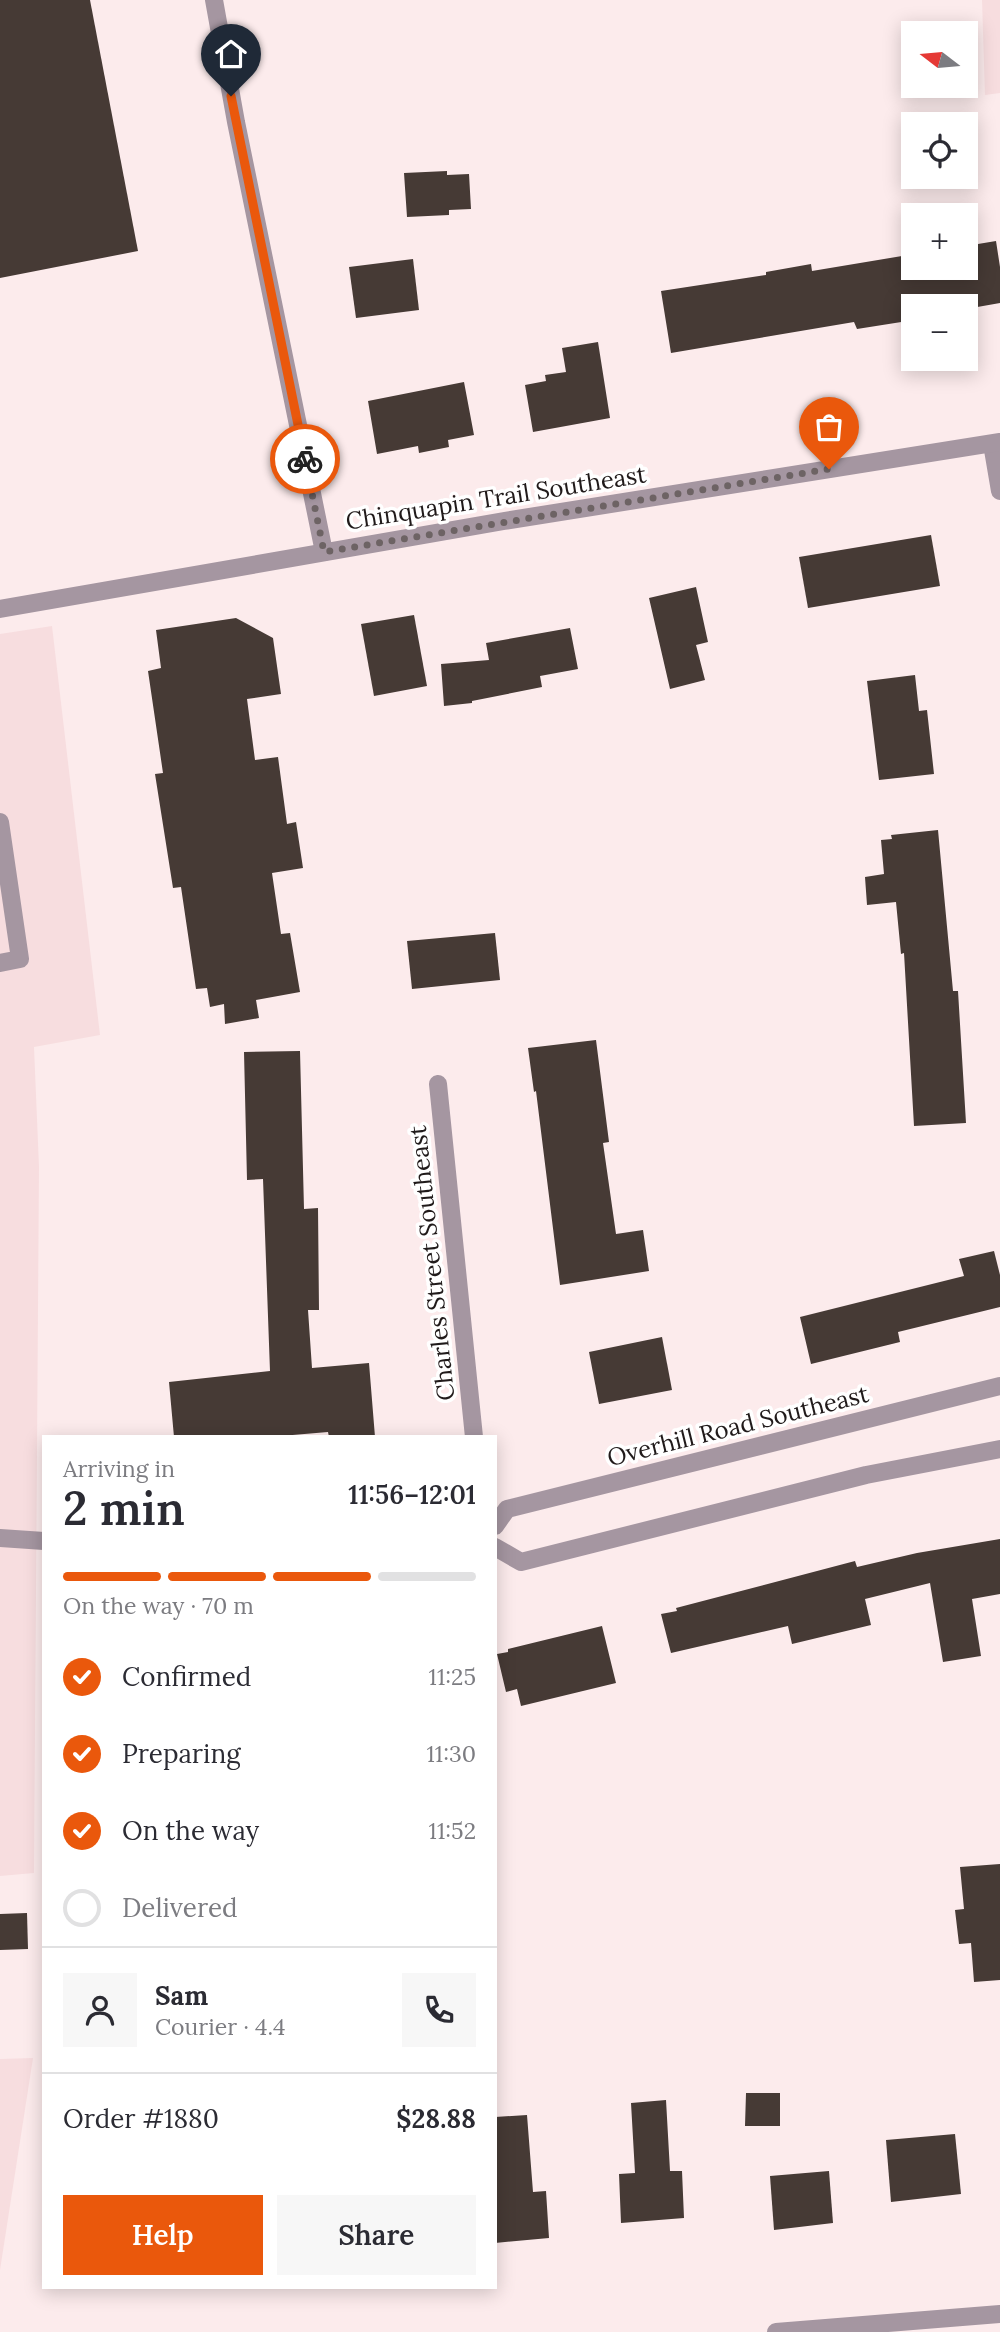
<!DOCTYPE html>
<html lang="en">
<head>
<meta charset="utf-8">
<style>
  :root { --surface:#fff; --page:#f7f7f7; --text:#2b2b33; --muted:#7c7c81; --line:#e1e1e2; --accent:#ea580c }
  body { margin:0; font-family:Lora,serif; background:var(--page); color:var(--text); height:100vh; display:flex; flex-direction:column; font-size:26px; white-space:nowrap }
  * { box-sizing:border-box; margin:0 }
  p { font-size:23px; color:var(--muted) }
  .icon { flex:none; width:38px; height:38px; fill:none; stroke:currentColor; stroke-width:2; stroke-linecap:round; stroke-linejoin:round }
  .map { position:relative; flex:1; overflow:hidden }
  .drawer { position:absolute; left:42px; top:1435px; width:455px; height:854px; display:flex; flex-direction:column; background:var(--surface); border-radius:0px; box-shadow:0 4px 18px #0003 }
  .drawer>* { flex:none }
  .needle { width:46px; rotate:286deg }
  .buttons { position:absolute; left:901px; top:21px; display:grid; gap:14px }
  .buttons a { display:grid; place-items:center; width:77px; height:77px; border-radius:0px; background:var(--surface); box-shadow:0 4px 18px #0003; font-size:35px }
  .pin { position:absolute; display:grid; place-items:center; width:60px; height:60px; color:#fff; margin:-72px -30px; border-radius:50% 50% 50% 0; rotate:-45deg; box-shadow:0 0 7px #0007 }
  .pin .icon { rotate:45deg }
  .courier { position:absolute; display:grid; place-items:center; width:70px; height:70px; margin:-35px; border:5px solid #ea580c; border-radius:50%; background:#fff; color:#222; box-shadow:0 2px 9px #0007 }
  .head em { font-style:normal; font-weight:600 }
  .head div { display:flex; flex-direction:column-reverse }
  .head { display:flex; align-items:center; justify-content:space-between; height:119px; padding:0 21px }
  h1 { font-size:46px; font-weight:600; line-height:52px }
  .bar { display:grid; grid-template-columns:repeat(4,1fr); gap:10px 7px; align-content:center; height:84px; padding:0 21px }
  .bar i { height:9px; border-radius:5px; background:var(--line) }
  .bar .selected { background:var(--accent) }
  .bar p { grid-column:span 4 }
  .line { display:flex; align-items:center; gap:18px; padding:0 21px; border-top:2px solid var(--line) }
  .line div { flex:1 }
  .round { display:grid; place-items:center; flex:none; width:74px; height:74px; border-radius:0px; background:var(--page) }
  ol { padding:0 21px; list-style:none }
  li { display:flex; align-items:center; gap:21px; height:77px }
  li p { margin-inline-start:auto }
  li .icon { padding:7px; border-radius:50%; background:var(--accent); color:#fff; stroke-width:4 }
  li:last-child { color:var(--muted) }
  li i { width:38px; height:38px; border:4px solid var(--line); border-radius:50% }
  .primary-button { display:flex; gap:14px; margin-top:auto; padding:14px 21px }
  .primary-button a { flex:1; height:80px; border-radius:0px; background:var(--accent); color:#fff; font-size:28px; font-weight:600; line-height:80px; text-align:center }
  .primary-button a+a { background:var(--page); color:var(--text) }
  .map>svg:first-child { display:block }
  .built { fill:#f7dddf }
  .building { fill:#463a35 }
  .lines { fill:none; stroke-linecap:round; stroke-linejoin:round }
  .minor { stroke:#a596a1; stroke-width:18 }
  .done { stroke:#6d6364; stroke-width:7; stroke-dasharray:0 12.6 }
  .route { stroke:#ea580c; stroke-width:9 }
  .labels { text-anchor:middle; stroke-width:7; stroke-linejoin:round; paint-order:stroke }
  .street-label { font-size:24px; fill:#201a1a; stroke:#fff }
</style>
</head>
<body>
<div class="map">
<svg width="1000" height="2332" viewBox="0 0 1000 2332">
  <rect width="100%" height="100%" fill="#fcebec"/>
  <!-- built -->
  <g class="built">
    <polygon points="982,0 1000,0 1000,93 985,95"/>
    <polygon points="52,626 100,1035 34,1047 39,1167 34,1873 0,1876 0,634"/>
    <polygon points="33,2058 0,2270 0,2059"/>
  </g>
  <!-- building -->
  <g class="building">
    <polygon points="0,0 90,0 138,251 0,278"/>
    <polygon points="447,171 447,175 469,174 471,209 449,210 449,215 407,217 404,173"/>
    <polygon points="996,241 1000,267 1000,303 966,309 966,306 914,306 914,320 857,329 854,322 671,353 661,291 766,275 766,272 811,264 812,271 914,254 914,268 966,268 966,246"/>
    <polygon points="413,259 419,310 356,318 349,267"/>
    <polygon points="598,342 610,418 533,432 525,385 546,381 545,375 566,372 562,348"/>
    <polygon points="464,382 474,435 448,440 449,447 419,453 418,446 377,454 368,401"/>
    <polygon points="931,535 940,586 808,608 799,557"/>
    <polygon points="696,587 708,642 696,645 705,680 670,689 649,598"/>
    <polygon points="414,615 427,686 374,696 361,624"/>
    <polygon points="236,618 273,638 281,694 247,699 255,760 278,757 287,824 296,822 303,868 272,873 281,934 290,933 300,992 256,1000 259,1018 225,1024 224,1004 210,1007 207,988 196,989 181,887 173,888 155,774 163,773 148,671 161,668 156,630"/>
    <polygon points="570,628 578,669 540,676 542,687 472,701 472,703 444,706 441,664 489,660 486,643"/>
    <polygon points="915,675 919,711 927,710 934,774 879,780 867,681"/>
    <polygon points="938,830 953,991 958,991 966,1123 914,1126 904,953 901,954 896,902 867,905 865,877 884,874 881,840 892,839 891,835"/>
    <polygon points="495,933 500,980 412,989 407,941"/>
    <polygon points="596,1040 609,1142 603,1143 616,1234 643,1230 649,1271 560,1285 536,1091 534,1092 528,1048"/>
    <polygon points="300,1051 304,1209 318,1208 319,1310 308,1310 312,1368 369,1363 375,1437 329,1437 328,1432 269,1437 174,1437 169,1382 270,1371 263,1179 247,1180 244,1052"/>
    <polygon points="994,1251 1000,1275 1000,1307 898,1332 900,1342 811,1364 800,1317 964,1276 959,1259"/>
    <polygon points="662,1337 672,1390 599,1404 589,1352"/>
    <polygon points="1000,1539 1000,1594 972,1599 981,1656 943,1662 930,1583 865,1599 871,1625 792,1644 788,1626 671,1653 661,1614 677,1611 676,1608 855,1561 857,1567 917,1553"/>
    <polygon points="602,1626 616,1683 521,1706 517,1689 506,1692 497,1654 508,1652 508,1649"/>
    <polygon points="1000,1864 1000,1980 974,1982 971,1943 959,1944 955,1910 964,1909 960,1867"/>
    <polygon points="27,1913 28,1949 0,1950 0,1914"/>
    <polygon points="746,2093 780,2093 780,2126 745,2126"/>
    <polygon points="666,2100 670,2171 682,2171 684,2218 621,2223 619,2174 635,2173 631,2103"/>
    <polygon points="527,2115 533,2192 546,2191 549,2238 495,2243 495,2117"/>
    <polygon points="955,2134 961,2194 891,2202 886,2140"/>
    <polygon points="829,2171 833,2223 774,2230 770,2176"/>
  </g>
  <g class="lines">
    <!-- minor -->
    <g class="minor">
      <polyline points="214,0 236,122 324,552"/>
      <polyline points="992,444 1000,491"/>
      <polyline points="0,609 504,521 1000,442"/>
      <polyline points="0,822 20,959 0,963"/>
      <polyline points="438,1084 474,1437"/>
      <polyline points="495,1526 507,1509 1000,1386"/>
      <polyline points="0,1538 44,1541"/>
      <polyline points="495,1547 521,1562 866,1475 1000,1449"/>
      <polyline points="776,2332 1000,2314"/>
    </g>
  </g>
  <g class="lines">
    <!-- done -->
    <polyline class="done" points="305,459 324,552 829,469"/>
    <!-- route -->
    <polyline class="route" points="231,96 305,459"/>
  </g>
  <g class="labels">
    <!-- street labels -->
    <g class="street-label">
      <text transform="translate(496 498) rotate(-9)" y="8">Chinquapin Trail Southeast</text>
      <text transform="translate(432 1263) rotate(-96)" y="8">Charles Street Southeast</text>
      <text transform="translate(738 1426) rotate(-14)" y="8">Overhill Road Southeast</text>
    </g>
  </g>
</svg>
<div class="buttons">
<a><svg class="needle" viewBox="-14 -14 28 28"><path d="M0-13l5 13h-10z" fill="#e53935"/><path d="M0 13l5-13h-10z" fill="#7c7c81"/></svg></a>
<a><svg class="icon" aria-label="locate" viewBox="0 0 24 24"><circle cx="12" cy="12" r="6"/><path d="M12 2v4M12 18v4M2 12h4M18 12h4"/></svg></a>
<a>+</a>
<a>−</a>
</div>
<div class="pin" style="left:829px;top:469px;background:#ea580c"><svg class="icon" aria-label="bag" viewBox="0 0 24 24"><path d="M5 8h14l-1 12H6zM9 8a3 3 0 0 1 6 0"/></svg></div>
<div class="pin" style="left:231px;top:96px;background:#1f2937"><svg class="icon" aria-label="home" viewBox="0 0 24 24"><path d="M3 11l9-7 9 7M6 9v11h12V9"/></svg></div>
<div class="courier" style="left:305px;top:459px"><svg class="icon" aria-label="bike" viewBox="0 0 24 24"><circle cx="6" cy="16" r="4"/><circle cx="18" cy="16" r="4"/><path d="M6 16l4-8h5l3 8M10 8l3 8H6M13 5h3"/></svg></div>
<section class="drawer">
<div class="head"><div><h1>2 min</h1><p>Arriving in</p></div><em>11:56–12:01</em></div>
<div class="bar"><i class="selected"></i><i class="selected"></i><i class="selected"></i><i></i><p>On the way · 70 m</p></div>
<ol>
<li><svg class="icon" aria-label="check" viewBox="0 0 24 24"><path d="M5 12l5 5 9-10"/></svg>Confirmed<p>11:25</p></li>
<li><svg class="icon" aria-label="check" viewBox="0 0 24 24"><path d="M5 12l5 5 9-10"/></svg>Preparing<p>11:30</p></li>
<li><svg class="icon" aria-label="check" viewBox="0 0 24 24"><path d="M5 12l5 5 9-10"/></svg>On the way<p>11:52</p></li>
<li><i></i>Delivered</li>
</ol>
<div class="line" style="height:126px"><a class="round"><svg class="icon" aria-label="person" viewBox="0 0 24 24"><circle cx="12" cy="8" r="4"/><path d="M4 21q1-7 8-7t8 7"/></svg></a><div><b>Sam</b><p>Courier · 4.4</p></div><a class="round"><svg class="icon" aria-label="phone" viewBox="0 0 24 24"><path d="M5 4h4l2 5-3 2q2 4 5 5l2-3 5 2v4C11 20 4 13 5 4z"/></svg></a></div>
<div class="line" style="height:91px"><div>Order #1880</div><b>$28.88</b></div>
<div class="primary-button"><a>Help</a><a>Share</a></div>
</section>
</div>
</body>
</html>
